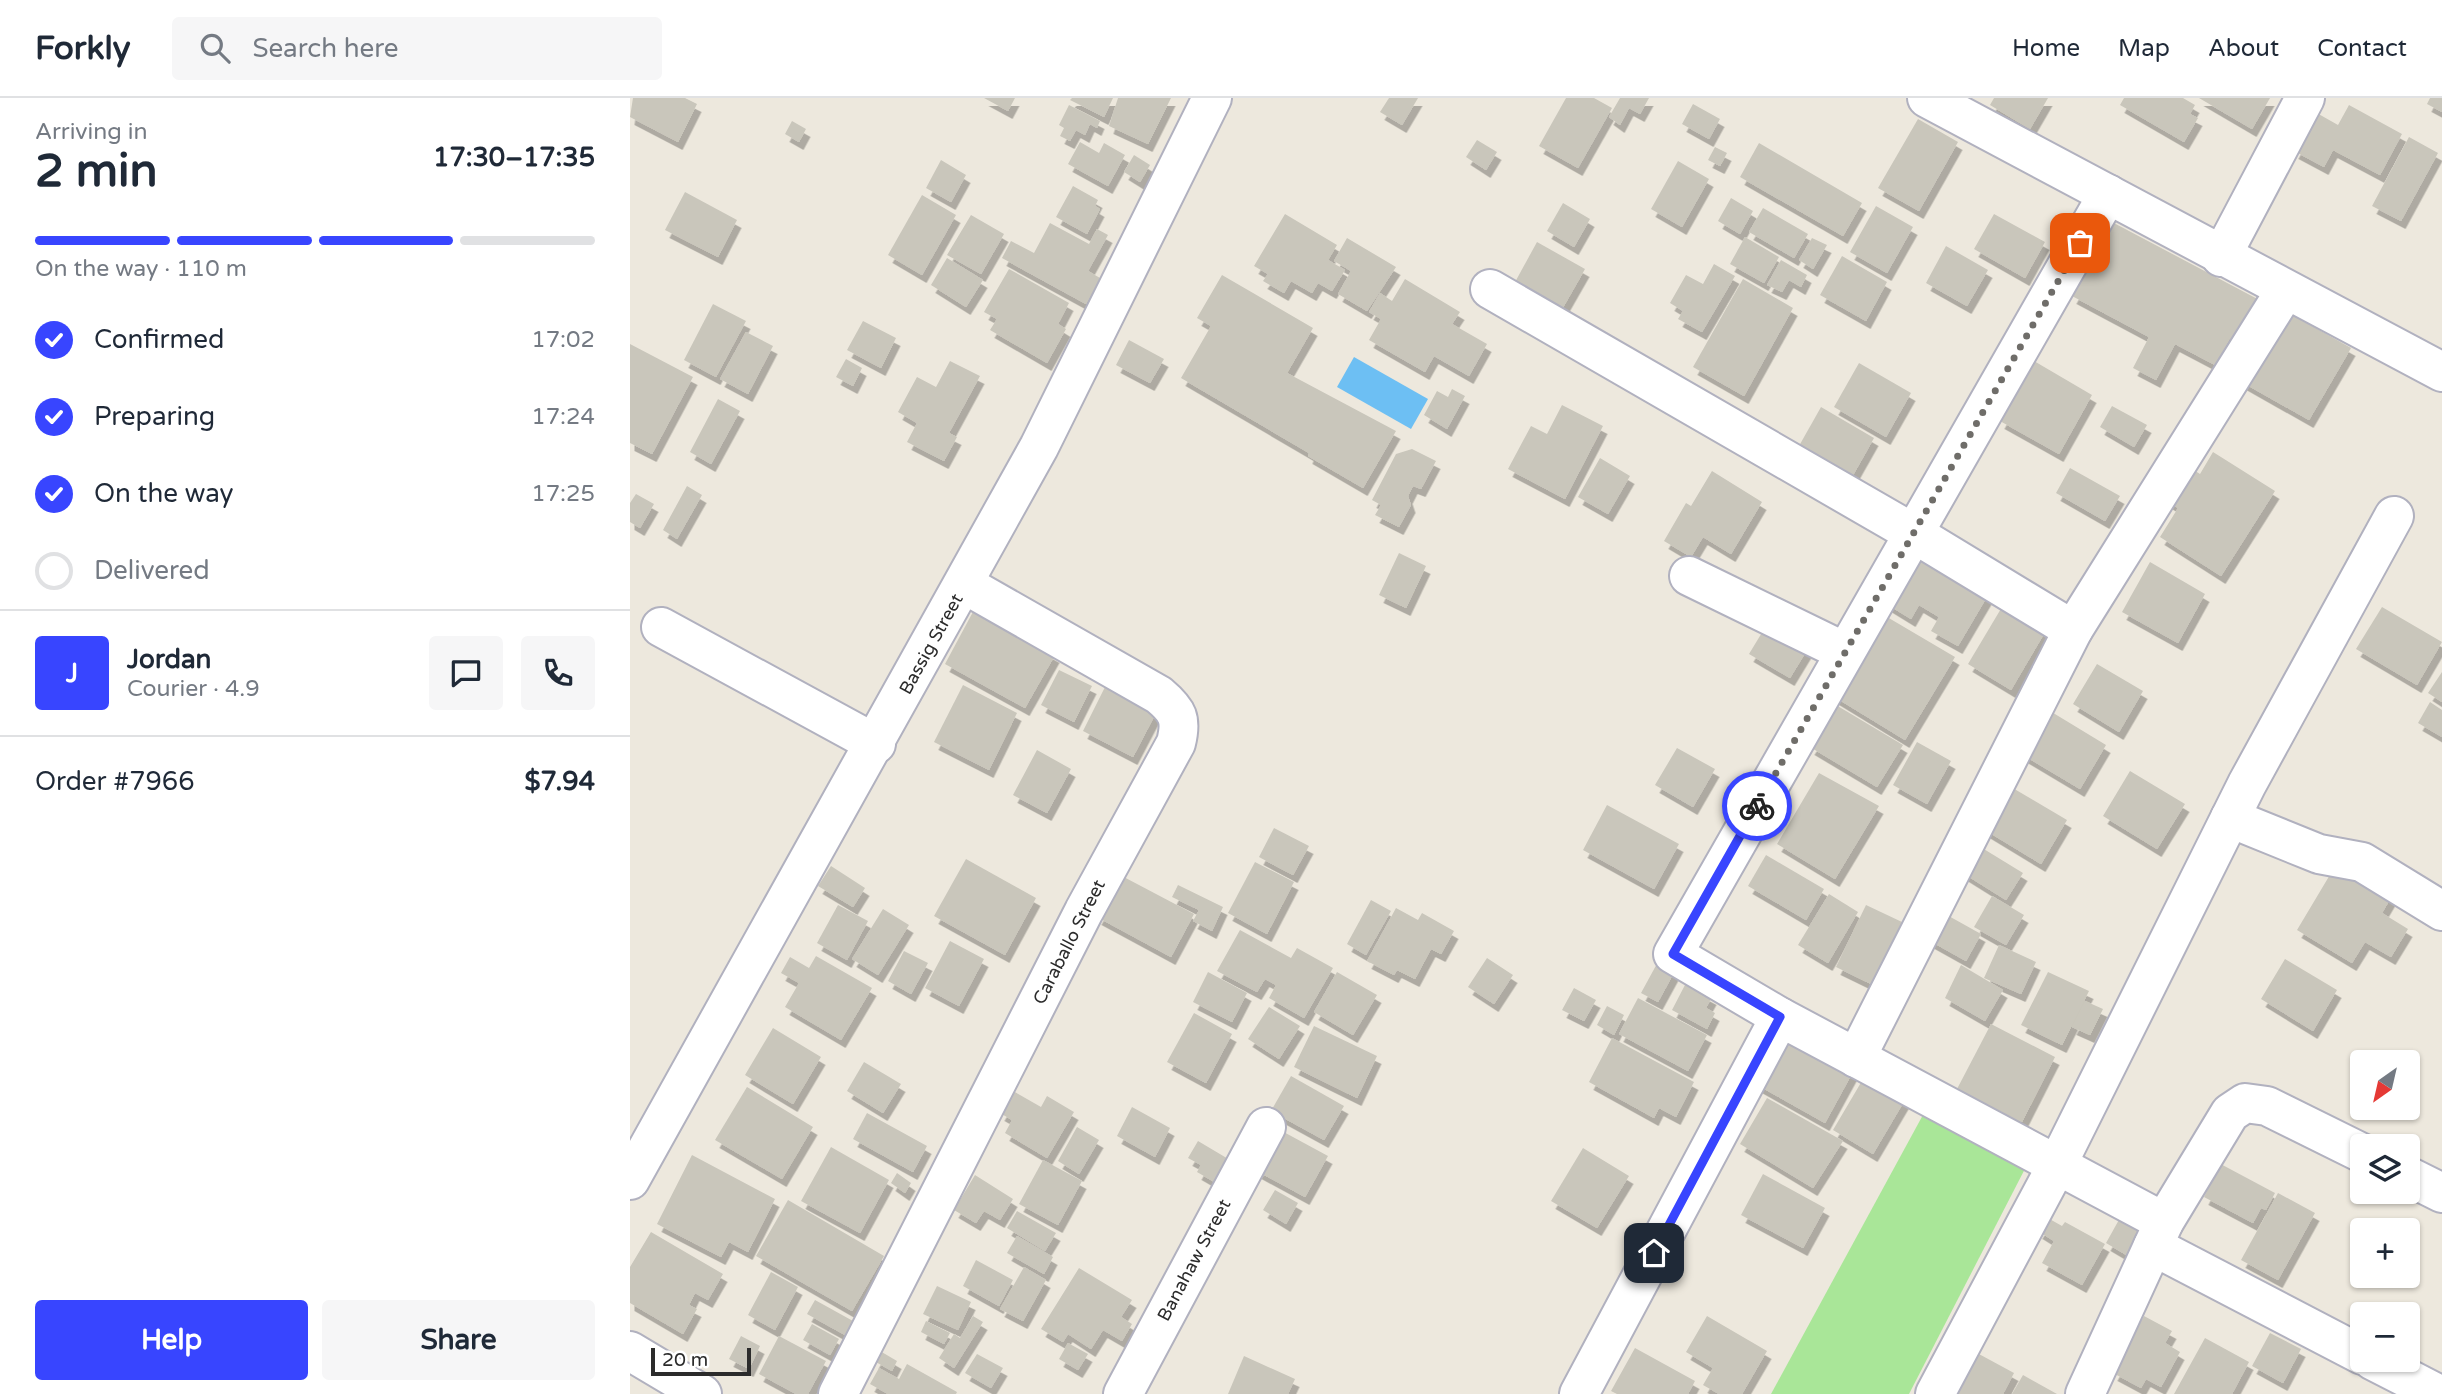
<!DOCTYPE html>
<html lang="en">
<head>
<meta charset="utf-8">
<style>
  :root { --surface:#fff; --page:#f6f6f7; --text:#1f2937; --muted:#747a83; --line:#e0e1e3; --accent:#3845ff }
  body { margin:0; font-family:"Varela Round",sans-serif; background:var(--page); color:var(--text); height:100vh; display:flex; flex-direction:column; font-size:26px; white-space:nowrap }
  * { box-sizing:border-box; margin:0 }
  p { font-size:23px; color:var(--muted) }
  .icon { flex:none; width:38px; height:38px; fill:none; stroke:currentColor; stroke-width:2; stroke-linecap:round; stroke-linejoin:round }
  .map { position:relative; flex:1; overflow:hidden }
  .side { display:flex; flex-direction:column; background:var(--surface); width:630px }
  .side>* { flex:none }
  .needle { width:46px; rotate:214deg }
  .buttons { position:absolute; left:1720px; top:952px; display:grid; gap:14px }
  .buttons a { display:grid; place-items:center; width:70px; height:70px; border-radius:7px; background:var(--surface); box-shadow:0 2px 5px #0004; font-size:35px }
  .scale { position:absolute; left:21px; bottom:18px; width:100px; box-sizing:border-box; padding-left:7px; border:4px solid #2b2b2b; border-top:0; font-size:19px; line-height:24px; white-space:nowrap; color:#2b2b2b; -webkit-text-stroke:5px #fff; paint-order:stroke }
  .pin { position:absolute; display:grid; place-items:center; width:60px; height:60px; color:#fff; margin:-30px; border-radius:14px; box-shadow:0 4px 10px #0006 }
  .courier { position:absolute; display:grid; place-items:center; width:70px; height:70px; margin:-35px; border:5px solid #3845ff; border-radius:50%; background:#fff; color:#222; box-shadow:0 2px 9px #0007 }
  .headline em { font-style:normal; font-weight:800 }
  .headline div { display:flex; flex-direction:column-reverse }
  .headline { display:flex; align-items:center; justify-content:space-between; height:119px; padding:0 35px }
  h1 { font-size:46px; font-weight:800; line-height:52px }
  .bar { display:grid; grid-template-columns:repeat(4,1fr); gap:10px 7px; align-content:center; height:84px; padding:0 35px }
  .bar i { height:9px; border-radius:5px; background:var(--line) }
  .bar .current { background:var(--accent) }
  .bar p { grid-column:span 4 }
  .line { display:flex; align-items:center; gap:18px; padding:0 35px; border-top:2px solid var(--line) }
  .line div { flex:1 }
  .round { display:grid; place-items:center; flex:none; width:74px; height:74px; border-radius:7px; background:var(--page) }
  ol { padding:0 35px; list-style:none }
  li { display:flex; align-items:center; gap:21px; height:77px }
  li p { margin-inline-start:auto }
  li .icon { padding:7px; border-radius:50%; background:var(--accent); color:#fff; stroke-width:4 }
  li:last-child { color:var(--muted) }
  li i { width:38px; height:38px; border:4px solid var(--line); border-radius:50% }
  .button { display:flex; gap:14px; margin-top:auto; padding:14px 35px }
  .button a { flex:1; height:80px; border-radius:7px; background:var(--accent); color:#fff; font-size:28px; font-weight:800; line-height:80px; text-align:center }
  .button a+a { background:var(--page); color:var(--text) }
  header { display:flex; align-items:center; gap:42px; box-sizing:border-box; height:98px; padding:0 35px; background:var(--surface); border-bottom:2px solid var(--line) }
  header strong { font-size:33px }
  nav { display:flex; gap:38px; margin-inline-start:auto; font-size:24px }
  .search { width:490px; height:63px; background:var(--page); display:flex; align-items:center; gap:18px; box-sizing:border-box; padding:0 24px; border-radius:7px; color:var(--muted); font-size:26px }
  main { display:flex; flex:1; min-height:0 }
  .map>svg:first-child { display:block }
  .green { fill:#a9e698 }
  .water { fill:#6dbff3 }
  .building { fill:#c9c6bb; filter:url(#shadow) }
  .lines { fill:none; stroke-linecap:round; stroke-linejoin:round }
  .minor-casing { stroke:#b1b1bf; stroke-width:42 }
  .minor { stroke:#fff; stroke-width:38 }
  .done { stroke:#6f6d69; stroke-width:7; stroke-dasharray:0 12.6 }
  .route { stroke:#3845ff; stroke-width:9 }
  .labels { text-anchor:middle; stroke-width:6; stroke-linejoin:round; paint-order:stroke }
  .street-label { font-size:18px; fill:#2b2b2b; stroke:#fff }
</style>
</head>
<body>
<header>
<strong>Forkly</strong>
<div class="search"><svg class="icon" aria-label="search" viewBox="0 0 24 24"><circle cx="10" cy="10" r="6"/><path d="M15 15l6 6"/></svg>Search here</div>
<nav><a>Home</a><a>Map</a><a>About</a><a>Contact</a></nav>
</header>
<main>
<section class="side">
<div class="headline"><div><h1>2 min</h1><p>Arriving in</p></div><em>17:30–17:35</em></div>
<div class="bar"><i class="current"></i><i class="current"></i><i class="current"></i><i></i><p>On the way · 110 m</p></div>
<ol>
<li><svg class="icon" aria-label="check" viewBox="0 0 24 24"><path d="M5 12l5 5 9-10"/></svg>Confirmed<p>17:02</p></li>
<li><svg class="icon" aria-label="check" viewBox="0 0 24 24"><path d="M5 12l5 5 9-10"/></svg>Preparing<p>17:24</p></li>
<li><svg class="icon" aria-label="check" viewBox="0 0 24 24"><path d="M5 12l5 5 9-10"/></svg>On the way<p>17:25</p></li>
<li><i></i>Delivered</li>
</ol>
<div class="line" style="height:126px"><b class="round" style="background:var(--accent);color:#fff">J</b><div><b>Jordan</b><p>Courier · 4.9</p></div><a class="round"><svg class="icon" aria-label="chat" viewBox="0 0 24 24"><path d="M4 5h16v11H9l-5 4z"/></svg></a><a class="round"><svg class="icon" aria-label="phone" viewBox="0 0 24 24"><path d="M5 4h4l2 5-3 2q2 4 5 5l2-3 5 2v4C11 20 4 13 5 4z"/></svg></a></div>
<div class="line" style="height:91px"><div>Order #7966</div><b>$7.94</b></div>
<div class="button"><a>Help</a><a>Share</a></div>
</section>
<div class="map">
<svg width="1812" height="1296" viewBox="0 0 1812 1296">
  <defs>
    <filter id="shadow"><feDropShadow dx="4.5" dy="8" stdDeviation="0" flood-color="#0004"/></filter>
  </defs>
  <rect width="100%" height="100%" fill="#ede8dd"/>
  <!-- green -->
  <polygon class="green" points="1300,1004 1399,1063 1279,1296 1141,1296"/>
  <!-- water -->
  <polygon class="water" points="724,259 798,301 781,331 707,289"/>
  <!-- building -->
  <g class="building">
    <polygon points="3,0 55,0 67,6 48,44 0,19"/>
    <polygon points="354,0 385,0 378,13"/>
    <polygon points="442,0 483,0 474,19 440,2"/>
    <polygon points="488,0 541,0 518,46 479,28"/>
    <polygon points="759,0 788,0 772,27 750,14"/>
    <polygon points="936,0 964,0 982,10 948,70 909,48"/>
    <polygon points="990,0 1019,0 1010,16 999,10 990,27 979,19"/>
    <polygon points="1364,0 1418,0 1400,31 1360,7"/>
    <polygon points="1494,0 1553,0 1565,7 1560,16 1568,20 1554,44 1490,7"/>
    <polygon points="1569,0 1640,0 1622,31"/>
    <polygon points="1800,0 1812,0 1812,14 1797,6"/>
    <polygon points="1063,6 1090,21 1079,41 1052,26"/>
    <polygon points="439,7 470,23 467,30 460,26 455,37 446,32 440,43 430,38 434,30 429,27"/>
    <polygon points="1719,7 1772,36 1750,77 1703,52 1694,69 1664,53 1685,14 1708,27"/>
    <polygon points="1288,21 1328,44 1289,113 1248,90"/>
    <polygon points="162,23 176,31 169,44 155,36"/>
    <polygon points="1779,39 1808,55 1771,123 1742,108"/>
    <polygon points="847,42 867,54 856,72 836,59"/>
    <polygon points="450,44 469,55 474,45 495,57 478,88 438,66"/>
    <polygon points="1129,45 1232,105 1213,138 1110,79"/>
    <polygon points="1085,49 1097,55 1090,68 1078,62"/>
    <polygon points="504,57 520,67 510,84 494,74"/>
    <polygon points="311,62 336,77 321,104 296,90"/>
    <polygon points="1048,63 1079,81 1052,129 1021,111"/>
    <polygon points="443,88 468,102 465,108 470,111 457,136 426,119"/>
    <polygon points="55,94 107,122 88,159 35,132"/>
    <polygon points="292,97 326,117 292,177 258,157"/>
    <polygon points="1101,100 1123,113 1110,136 1088,123"/>
    <polygon points="933,105 960,121 944,149 917,133"/>
    <polygon points="1246,108 1283,129 1257,175 1220,154"/>
    <polygon points="1133,110 1178,136 1164,160 1119,134"/>
    <polygon points="655,116 707,147 698,162 715,172 702,193 688,185 682,195 661,183 654,195 633,183 638,176 624,168"/>
    <polygon points="1364,116 1415,144 1395,180 1344,151"/>
    <polygon points="341,117 374,136 351,176 317,157"/>
    <polygon points="1482,124 1635,205 1613,247 1600,240 1585,267 1545,246 1526,282 1503,270 1519,239 1442,198"/>
    <polygon points="420,125 459,146 467,131 478,137 458,173 470,180 456,206 372,160 381,143 404,155"/>
    <polygon points="1115,139 1149,159 1134,185 1100,166"/>
    <polygon points="717,140 766,169 737,213 708,196 721,173 704,163"/>
    <polygon points="1182,140 1197,147 1183,171 1169,162"/>
    <polygon points="907,144 955,171 931,213 884,186"/>
    <polygon points="1316,148 1358,172 1337,208 1296,185"/>
    <polygon points="1212,158 1257,184 1236,223 1190,197"/>
    <polygon points="317,160 353,182 336,209 301,187"/>
    <polygon points="1151,162 1177,177 1171,189 1159,182 1152,194 1137,187"/>
    <polygon points="1084,166 1105,178 1072,234 1048,221 1053,213 1040,205 1056,177 1073,186"/>
    <polygon points="379,171 439,205 428,226 436,231 417,265 360,232 367,221 354,214"/>
    <polygon points="592,177 683,230 657,275 766,333 733,390 678,358 679,355 551,280 581,228 567,220"/>
    <polygon points="775,181 830,214 822,226 857,246 839,278 804,258 795,274 739,242 751,221 739,214 750,195 762,203"/>
    <polygon points="1113,181 1163,210 1114,298 1063,269"/>
    <polygon points="83,206 116,223 86,279 54,262"/>
    <polygon points="1652,211 1721,250 1679,322 1610,283"/>
    <polygon points="233,223 266,240 251,270 217,252"/>
    <polygon points="116,234 143,248 118,296 90,281"/>
    <polygon points="499,242 534,261 520,285 486,267"/>
    <polygon points="0,246 63,279 22,356 0,345"/>
    <polygon points="216,261 232,270 223,288 206,279"/>
    <polygon points="320,263 350,278 319,335 327,339 314,363 277,344 287,325 268,314 287,279 306,289"/>
    <polygon points="1404,263 1462,297 1429,356 1370,323"/>
    <polygon points="1229,265 1281,295 1256,339 1204,309"/>
    <polygon points="822,291 835,298 817,331 794,317 807,293 818,299"/>
    <polygon points="88,301 110,313 81,366 60,354"/>
    <polygon points="932,307 973,328 935,401 878,371 901,328 917,336"/>
    <polygon points="1482,308 1517,327 1504,349 1470,329"/>
    <polygon points="1191,309 1244,340 1222,379 1169,348"/>
    <polygon points="782,351 806,363 791,391 783,388 778,398 781,407 769,429 745,417 751,407 742,402 766,356"/>
    <polygon points="1583,354 1645,393 1591,478 1530,439 1548,410 1530,398 1551,364 1570,376"/>
    <polygon points="970,360 1000,378 978,416 948,399"/>
    <polygon points="1440,370 1490,398 1475,423 1426,395"/>
    <polygon points="1082,373 1132,404 1101,456 1073,439 1061,459 1034,443 1056,405 1061,408"/>
    <polygon points="57,388 72,397 47,441 33,432"/>
    <polygon points="6,396 24,406 10,430 0,424 0,405"/>
    <polygon points="1288,448 1361,492 1328,548 1301,533 1309,519 1289,507 1281,521 1255,505"/>
    <polygon points="769,455 796,468 776,510 749,497"/>
    <polygon points="1520,464 1575,496 1548,545 1492,514"/>
    <polygon points="1375,504 1418,529 1381,592 1338,566"/>
    <polygon points="1752,509 1812,544 1787,587 1726,551"/>
    <polygon points="344,512 425,557 395,610 315,566"/>
    <polygon points="1252,516 1325,559 1275,642 1203,598"/>
    <polygon points="1136,528 1177,552 1160,580 1119,556"/>
    <polygon points="1467,566 1513,593 1489,634 1443,606"/>
    <polygon points="429,572 462,588 444,624 411,607"/>
    <polygon points="1812,574 1812,604 1798,595"/>
    <polygon points="333,587 387,615 359,672 304,644"/>
    <polygon points="476,587 527,613 503,659 453,633"/>
    <polygon points="1800,604 1812,612 1812,639 1788,625"/>
    <polygon points="1206,607 1273,647 1247,689 1180,649"/>
    <polygon points="1420,613 1476,647 1450,691 1393,657"/>
    <polygon points="1287,644 1321,663 1297,706 1263,687"/>
    <polygon points="1047,650 1085,671 1063,709 1025,687"/>
    <polygon points="407,652 441,671 417,715 383,697"/>
    <polygon points="1500,673 1555,706 1527,751 1473,718"/>
    <polygon points="1189,675 1249,708 1205,781 1147,746"/>
    <polygon points="1381,689 1437,722 1411,766 1355,732"/>
    <polygon points="977,707 1049,746 1024,791 953,752"/>
    <polygon points="644,730 679,748 663,777 629,759"/>
    <polygon points="1344,745 1393,775 1376,802 1328,772"/>
    <polygon points="1136,757 1194,791 1176,822 1118,788"/>
    <polygon points="336,761 406,800 375,857 304,818"/>
    <polygon points="625,764 664,784 637,836 598,815"/>
    <polygon points="1707,765 1762,798 1752,815 1778,831 1761,859 1735,844 1722,865 1667,832"/>
    <polygon points="201,768 235,790 223,809 188,788"/>
    <polygon points="490,777 564,816 541,859 467,819"/>
    <polygon points="548,787 593,809 582,833 563,823 569,812 542,799"/>
    <polygon points="1199,796 1228,814 1198,865 1168,847"/>
    <polygon points="1362,798 1394,817 1376,847 1344,829"/>
    <polygon points="741,802 761,813 736,857 717,846"/>
    <polygon points="208,807 238,823 217,862 187,845"/>
    <polygon points="1236,807 1272,824 1241,886 1206,869"/>
    <polygon points="766,810 788,822 792,815 824,833 811,856 801,851 785,881 767,872 764,877 737,863"/>
    <polygon points="253,811 279,827 248,877 222,861"/>
    <polygon points="1308,812 1351,836 1336,863 1293,839"/>
    <polygon points="610,832 661,860 667,850 703,870 674,920 639,900 646,887 635,881 627,894 587,873"/>
    <polygon points="320,843 354,861 329,908 295,890"/>
    <polygon points="1369,847 1406,864 1391,896 1354,880"/>
    <polygon points="274,853 298,865 281,896 258,883"/>
    <polygon points="186,858 242,890 211,942 155,909 169,885 151,875 160,859 179,870"/>
    <polygon points="857,860 883,877 864,906 838,889"/>
    <polygon points="1655,861 1707,892 1683,933 1631,901"/>
    <polygon points="1029,862 1046,871 1028,904 1011,895"/>
    <polygon points="1331,867 1373,892 1355,923 1315,900"/>
    <polygon points="578,874 617,895 602,924 563,904"/>
    <polygon points="707,874 747,897 723,937 684,914"/>
    <polygon points="1418,874 1459,893 1432,947 1391,927"/>
    <polygon points="1056,885 1082,899 1076,910 1085,915 1077,931 1042,912"/>
    <polygon points="944,890 966,902 954,923 932,912"/>
    <polygon points="1008,900 1077,937 1058,973 989,936"/>
    <polygon points="1455,903 1473,911 1460,937 1442,929"/>
    <polygon points="977,908 994,917 984,937 967,927"/>
    <polygon points="639,909 670,928 649,961 618,941"/>
    <polygon points="564,915 602,936 576,985 537,964"/>
    <polygon points="1361,926 1425,959 1392,1024 1327,991"/>
    <polygon points="684,928 747,958 727,1000 664,969"/>
    <polygon points="143,930 191,959 163,1006 115,977"/>
    <polygon points="1151,932 1224,972 1195,1025 1122,984"/>
    <polygon points="982,940 1064,984 1046,1019 1029,1010 1024,1020 959,984"/>
    <polygon points="234,964 271,986 253,1015 217,993"/>
    <polygon points="1239,971 1279,995 1243,1056 1203,1032"/>
    <polygon points="661,978 714,1008 694,1042 641,1013"/>
    <polygon points="117,989 183,1029 152,1081 85,1042"/>
    <polygon points="383,993 411,1009 417,998 444,1014 417,1060 375,1035 382,1022 370,1015"/>
    <polygon points="1137,1000 1213,1043 1183,1090 1110,1046"/>
    <polygon points="502,1009 540,1030 525,1059 487,1038"/>
    <polygon points="237,1015 297,1048 283,1074 223,1041"/>
    <polygon points="447,1029 469,1042 449,1076 428,1063"/>
    <polygon points="650,1032 698,1058 675,1099 627,1073"/>
    <polygon points="568,1043 600,1062 586,1085 567,1074 571,1067 558,1060"/>
    <polygon points="201,1049 259,1082 230,1135 171,1103"/>
    <polygon points="953,1050 999,1078 967,1130 921,1103"/>
    <polygon points="62,1057 145,1101 118,1154 99,1144 91,1159 27,1126"/>
    <polygon points="413,1062 452,1083 428,1127 389,1106"/>
    <polygon points="1585,1063 1645,1095 1636,1112 1631,1110 1623,1125 1574,1099 1582,1083 1576,1080"/>
    <polygon points="267,1075 281,1085 275,1095 261,1085"/>
    <polygon points="1133,1076 1195,1110 1173,1150 1111,1117"/>
    <polygon points="345,1077 383,1101 370,1122 354,1113 346,1125 324,1112"/>
    <polygon points="645,1092 668,1105 656,1126 633,1112"/>
    <polygon points="1648,1095 1685,1115 1648,1182 1611,1162"/>
    <polygon points="158,1102 254,1158 222,1213 126,1158"/>
    <polygon points="387,1113 426,1135 415,1153 377,1130"/>
    <polygon points="1416,1119 1432,1128 1435,1124 1475,1146 1452,1187 1412,1165 1424,1143 1408,1133"/>
    <polygon points="1490,1120 1512,1132 1498,1158 1476,1145"/>
    <polygon points="21,1134 93,1176 78,1202 65,1195 59,1207 67,1211 53,1236 0,1205 0,1169"/>
    <polygon points="387,1138 423,1159 414,1176 377,1155"/>
    <polygon points="346,1162 383,1182 369,1208 333,1188"/>
    <polygon points="394,1169 416,1182 393,1223 370,1211"/>
    <polygon points="449,1170 502,1202 491,1219 502,1226 492,1243 473,1232 461,1251 438,1236 433,1244 411,1231"/>
    <polygon points="141,1174 168,1189 145,1232 118,1217"/>
    <polygon points="307,1188 341,1204 328,1232 293,1216"/>
    <polygon points="185,1202 223,1223 215,1237 177,1216"/>
    <polygon points="343,1218 353,1224 324,1270 309,1260 324,1236 330,1240"/>
    <polygon points="1077,1218 1137,1253 1112,1296 1089,1296 1073,1287 1083,1270 1056,1254"/>
    <polygon points="1514,1218 1542,1233 1535,1245 1550,1254 1531,1289 1516,1281 1511,1290 1483,1275"/>
    <polygon points="296,1223 320,1235 314,1246 291,1234"/>
    <polygon points="182,1226 209,1241 200,1257 173,1242"/>
    <polygon points="1640,1235 1671,1251 1653,1285 1622,1268"/>
    <polygon points="111,1238 130,1248 119,1271 99,1261"/>
    <polygon points="149,1238 196,1263 178,1296 166,1296 129,1276"/>
    <polygon points="1575,1240 1619,1264 1602,1296 1544,1296"/>
    <polygon points="438,1245 458,1256 448,1272 429,1261"/>
    <polygon points="1336,1249 1384,1275 1373,1296 1328,1296 1320,1288"/>
    <polygon points="1005,1250 1065,1283 1058,1296 987,1296 981,1293"/>
    <polygon points="250,1253 267,1263 262,1273 244,1263"/>
    <polygon points="347,1256 373,1270 361,1290 335,1275"/>
    <polygon points="614,1258 665,1281 658,1296 598,1296"/>
    <polygon points="277,1266 327,1294 326,1296 258,1296 240,1286 249,1270 269,1281"/>
    <polygon points="1393,1277 1427,1296 1382,1296"/>
  </g>
  <g class="lines">
    <defs>
      <g id="minor">
        <polyline points="1297,0 1812,274"/>
        <polyline points="1478,96 1043,856 1150,919 1534,1124"/>
        <polyline points="1591,159 1675,0"/>
        <polyline points="860,191 1283,435 1443,532"/>
        <polyline points="1059,478 1215,554"/>
        <polyline points="31,529 246,646"/>
        <polyline points="1600,720 1689,756 1732,764 1812,813"/>
        <polyline points="1226,960 1443,532 1655,193"/>
        <polyline points="1778,1078 1812,1095"/>
        <polyline points="0,1082 409,349 582,0"/>
        <polyline points="1523,1148 1732,1257"/>
        <polyline points="0,1253 72,1296"/>
        <polyline points="1742,1262 1808,1296"/>
        <path d="M208 1296 454 813 546 645C552 621 548 613 529 597L334 486"/>
        <polyline points="493,1296 636,1029"/>
        <polyline points="949,1296 1150,919"/>
        <polyline points="1305,1296 1426,1069 1617,686 1764,418"/>
        <polyline points="1455,1296 1534,1124 1600,1015 1615,1005 1637,1008 1732,1055"/>
      </g>
    </defs>
    <!-- minor casing -->
    <use href="#minor" class="minor-casing"/>
    <!-- minor -->
    <use href="#minor" class="minor"/>
  </g>
  <g class="lines">
    <!-- done -->
    <polyline class="done" points="1127,708 1450,145"/>
    <!-- route -->
    <polyline class="route" points="1024,1155 1150,919 1043,856 1127,708"/>
  </g>
  <g class="labels">
    <!-- street labels -->
    <g class="street-label">
      <text transform="translate(301 546) rotate(-61)" y="6">Bassig Street</text>
      <text transform="translate(439 844) rotate(-63)" y="6">Caraballo Street</text>
      <text transform="translate(564 1162) rotate(-62)" y="6">Banahaw Street</text>
    </g>
  </g>
</svg>
<div class="buttons">
<a><svg class="needle" viewBox="-14 -14 28 28"><path d="M0-13l5 13h-10z" fill="#e53935"/><path d="M0 13l5-13h-10z" fill="#747a83"/></svg></a>
<a><svg class="icon" aria-label="layers" viewBox="0 0 24 24"><path d="M12 4l9 5-9 5-9-5zM3 14l9 5 9-5"/></svg></a>
<a>+</a>
<a>−</a>
</div>
<div class="scale">20 m</div>
<div class="pin" style="left:1450px;top:145px;background:#ea580c"><svg class="icon" aria-label="bag" viewBox="0 0 24 24"><path d="M5 8h14l-1 12H6zM9 8a3 3 0 0 1 6 0"/></svg></div>
<div class="pin" style="left:1024px;top:1155px;background:#1f2937"><svg class="icon" aria-label="home" viewBox="0 0 24 24"><path d="M3 11l9-7 9 7M6 9v11h12V9"/></svg></div>
<div class="courier" style="left:1127px;top:708px"><svg class="icon" aria-label="bike" viewBox="0 0 24 24"><circle cx="6" cy="16" r="4"/><circle cx="18" cy="16" r="4"/><path d="M6 16l4-8h5l3 8M10 8l3 8H6M13 5h3"/></svg></div>
</div>
</main>
</body>
</html>
